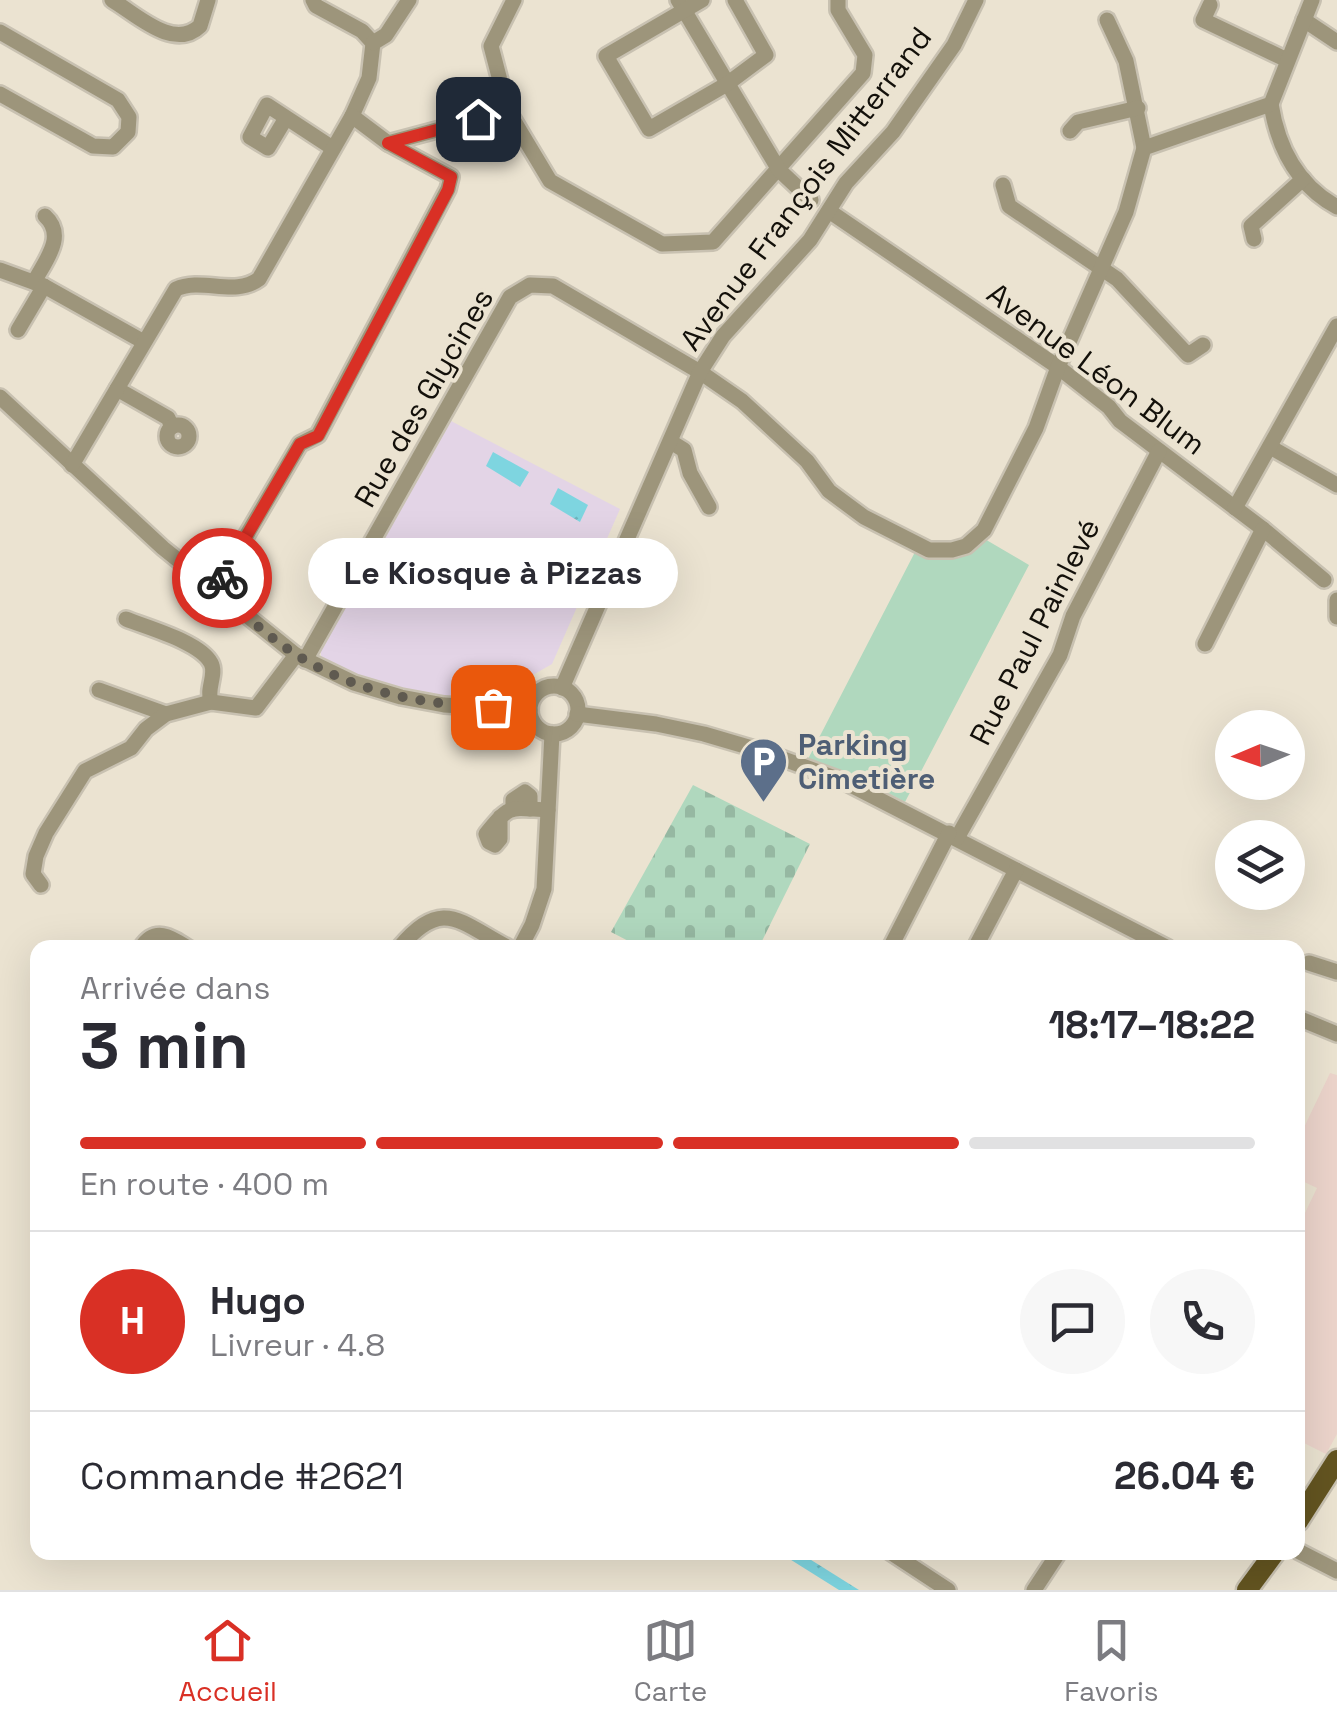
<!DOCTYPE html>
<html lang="fr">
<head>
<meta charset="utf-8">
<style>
  :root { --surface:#fff; --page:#f7f7f7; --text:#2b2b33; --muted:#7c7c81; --line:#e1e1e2; --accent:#d93025 }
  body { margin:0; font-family:"Space Grotesk",sans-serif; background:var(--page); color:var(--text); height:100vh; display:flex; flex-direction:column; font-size:38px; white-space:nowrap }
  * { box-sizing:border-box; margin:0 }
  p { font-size:32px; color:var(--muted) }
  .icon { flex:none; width:55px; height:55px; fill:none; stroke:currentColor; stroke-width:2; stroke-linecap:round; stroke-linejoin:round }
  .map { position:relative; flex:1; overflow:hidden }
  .side { position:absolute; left:30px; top:940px; width:1275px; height:620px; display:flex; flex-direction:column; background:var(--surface); border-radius:20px; box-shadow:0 10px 40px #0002 }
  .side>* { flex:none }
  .needle { width:65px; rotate:268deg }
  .buttons { position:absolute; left:1215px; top:710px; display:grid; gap:20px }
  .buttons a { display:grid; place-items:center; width:90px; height:90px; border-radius:50%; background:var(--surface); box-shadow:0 10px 40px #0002; font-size:50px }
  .pin { position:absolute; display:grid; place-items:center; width:85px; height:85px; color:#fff; margin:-42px; border-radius:20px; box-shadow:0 5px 15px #0006 }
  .courier { position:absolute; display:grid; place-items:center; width:100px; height:100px; margin:-50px; border:8px solid #d93025; border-radius:50%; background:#fff; color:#222; box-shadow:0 2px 12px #0007 }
  .bubble { position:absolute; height:70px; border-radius:35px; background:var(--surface); box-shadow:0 10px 40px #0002; font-size:32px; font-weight:600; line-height:70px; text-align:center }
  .overview em { font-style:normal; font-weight:600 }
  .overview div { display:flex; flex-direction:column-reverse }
  .overview { display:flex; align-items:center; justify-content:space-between; height:170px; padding:0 50px }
  h1 { font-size:65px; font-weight:600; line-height:75px }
  .bar { display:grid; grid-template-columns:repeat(4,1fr); gap:15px 10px; align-content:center; height:120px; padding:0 50px }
  .bar i { height:12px; border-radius:8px; background:var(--line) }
  .bar .current { background:var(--accent) }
  .bar p { grid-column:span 4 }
  .line { display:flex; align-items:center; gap:25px; padding:0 50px; border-top:2px solid var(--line) }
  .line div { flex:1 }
  .round { display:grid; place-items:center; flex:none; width:105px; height:105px; border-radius:52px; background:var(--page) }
  .dock { display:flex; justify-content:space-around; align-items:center; height:140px; border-top:2px solid var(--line); background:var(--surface); font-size:28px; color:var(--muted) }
  .dock a { display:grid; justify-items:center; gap:5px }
  .dock .current { color:var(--accent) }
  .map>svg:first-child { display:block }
  .commercial { fill:#e3d4e6 }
  .education { fill:#ecd4cb }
  .cemetery { fill:url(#cemetery-stones) }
  .park { fill:#b0d8be }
  .water { fill:url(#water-ripples) }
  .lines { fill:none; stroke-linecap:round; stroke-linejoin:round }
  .minor-casing { stroke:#c8c1b1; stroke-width:20 }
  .major-casing { stroke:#c8c1b1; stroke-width:25 }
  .minor { stroke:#9d957b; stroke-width:15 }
  .major { stroke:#635420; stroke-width:20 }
  .done { stroke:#5f5a50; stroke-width:10; stroke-dasharray:0 18 }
  .route { stroke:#d93025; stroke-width:12 }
  .labels { text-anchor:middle; stroke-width:8; stroke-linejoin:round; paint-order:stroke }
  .street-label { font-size:30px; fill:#13100a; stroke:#ebe3d1 }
  .service-label { font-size:30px; font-weight:bold; fill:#4e5e75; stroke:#ebe3d1; text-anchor:start }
</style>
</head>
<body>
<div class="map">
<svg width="1337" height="1590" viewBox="0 0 1337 1590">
  <defs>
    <pattern id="cemetery-stones" width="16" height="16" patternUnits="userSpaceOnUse" patternTransform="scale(2.5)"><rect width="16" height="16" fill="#b0d8be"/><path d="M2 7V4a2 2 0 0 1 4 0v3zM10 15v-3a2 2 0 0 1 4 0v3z" fill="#96b8a2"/></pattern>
    <pattern id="water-ripples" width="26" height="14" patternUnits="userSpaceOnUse" patternTransform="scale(2.5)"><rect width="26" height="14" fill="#7ed5e0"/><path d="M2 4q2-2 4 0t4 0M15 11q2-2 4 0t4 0" fill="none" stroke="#6cb6bf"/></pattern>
  </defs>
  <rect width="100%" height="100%" fill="#ebe3d1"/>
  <!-- commercial -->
  <polygon class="commercial" points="451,421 620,509 552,664 510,688 509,702 414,694 375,683 328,663 321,656 320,644"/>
  <!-- education -->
  <polygon class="education" points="1330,1073 1337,1075 1337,1434 1326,1454 1298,1440 1298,1210 1305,1213 1317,1188 1298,1179 1298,1140"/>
  <!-- cemetery -->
  <polygon class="cemetery" points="693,785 810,844 759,947 640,947 611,932"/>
  <!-- park -->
  <polygon class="park" points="983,538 1029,565 905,802 873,785 808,759 915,552 936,556"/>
  <!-- water -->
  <g class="water">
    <polygon points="493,452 529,472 520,487 486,466"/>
    <polygon points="558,488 588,505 580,522 550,504"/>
    <polygon points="780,1553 800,1553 859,1590 839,1590"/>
  </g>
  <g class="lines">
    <defs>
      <g id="minor">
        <path d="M112 0C137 15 174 51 200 26L208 0"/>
        <polyline points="313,0 316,6 362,31 373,43 369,78 352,116"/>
        <polyline points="514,0 491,46 508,111 550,181 662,244 713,242 863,73 865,55 838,10 838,0"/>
        <polyline points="678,0 779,170 811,200"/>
        <polyline points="702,0 606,56 649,129 727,84 766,55 735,0"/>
        <polyline points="1210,5 1203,20 1287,60"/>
        <polyline points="1107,20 1126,61 1144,148"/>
        <polyline points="1304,20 1337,42"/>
        <polyline points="0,32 118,100 129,117 128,132 113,147 93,146 0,94"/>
        <polyline points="373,43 386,35 409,0"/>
        <path d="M1271 104C1278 148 1297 185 1337 207"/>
        <polyline points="286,118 268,148 250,137 267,105 331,147"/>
        <polyline points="1070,131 1078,122 1138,108"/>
        <polyline points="1003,185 1009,206 1117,279 1188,355 1203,345"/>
        <polyline points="829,211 1058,367 1109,407 1120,421 1263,529 1324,580"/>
        <polyline points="1254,239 1251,226 1303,179"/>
        <polyline points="0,270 44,286 144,342"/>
        <path d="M34 282C45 261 67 236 45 216"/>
        <polyline points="18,330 44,286"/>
        <polyline points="117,389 168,418 172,427"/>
        <polyline points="0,397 163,548 296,655 354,683 401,697 444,705 530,710"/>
        <circle cx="178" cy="436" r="11"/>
        <polyline points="671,442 684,450 690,473 709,507"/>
        <polyline points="1270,447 1337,485"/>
        <path d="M72 465 176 289C202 277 235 297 259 279L352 116 388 143 508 111"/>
        <polyline points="1235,508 1337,326"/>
        <polyline points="215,589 300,444 318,435 448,189 451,177 388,143"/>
        <polyline points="1337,600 1337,617"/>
        <path d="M126 619C148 628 200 642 211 663 217 674 206 689 211 702"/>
        <polyline points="1205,644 1263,529"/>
        <polyline points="305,660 510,297 530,285 553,286 700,372 742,401 807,461 829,491 864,517 929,550 952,550 966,546 984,530 1036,428 1058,367 1126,212 1144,148 1271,104 1312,0"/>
        <circle cx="554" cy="710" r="24"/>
        <polyline points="562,688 700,372 723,336 810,240 846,183 893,132 954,45 976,0"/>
        <polyline points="99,690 166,714"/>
        <polyline points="577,714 656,724 704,734 762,751 843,781 1168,948"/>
        <polyline points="513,809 513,800 525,792 530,796 530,809"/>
        <path d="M500 817V839L495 845 489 842 486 834C511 803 510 808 548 810"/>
        <polyline points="957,838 1060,655 1073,616 1159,451"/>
        <polyline points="41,885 33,874 36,856 46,833 85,771 131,748 146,729 166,714 211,702 256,708 296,655"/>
        <path d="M141 948C155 926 171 937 188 948"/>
        <path d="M399 948C443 896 459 922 509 948"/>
        <polyline points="520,948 532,925 544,889 552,734"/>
        <polyline points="890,948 949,833"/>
        <polyline points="975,948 1016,870"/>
        <polyline points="1309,963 1337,972"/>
        <polyline points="1298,1018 1337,1034"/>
        <polyline points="1298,1551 1337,1571"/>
        <polyline points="890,1552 948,1590"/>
        <polyline points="1034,1590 1059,1552"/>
      </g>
      <g id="major">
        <polyline points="1298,1521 1337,1460"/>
        <polyline points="1247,1590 1275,1552"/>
      </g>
    </defs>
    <!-- minor casing -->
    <use href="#minor" class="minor-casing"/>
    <!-- major casing -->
    <use href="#major" class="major-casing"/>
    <!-- minor -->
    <use href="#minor" class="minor"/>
    <!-- major -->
    <use href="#major" class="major"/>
  </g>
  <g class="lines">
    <!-- done -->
    <path class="done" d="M222 578 214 589C242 612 269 638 300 657 358 693 426 705 493 707"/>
    <!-- route -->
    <polyline class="route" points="222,578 300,444 318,436 448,190 451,177 388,143 478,119"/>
  </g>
  <!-- icons -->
  <defs>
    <symbol id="parking-pin" viewBox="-11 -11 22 30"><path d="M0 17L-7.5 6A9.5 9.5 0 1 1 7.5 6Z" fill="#5c6f8a" stroke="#ebe3d1"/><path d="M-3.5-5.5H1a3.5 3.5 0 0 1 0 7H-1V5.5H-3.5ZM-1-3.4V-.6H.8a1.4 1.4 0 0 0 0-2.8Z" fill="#fff"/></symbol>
  </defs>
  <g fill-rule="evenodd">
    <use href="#parking-pin" x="736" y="734" width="55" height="75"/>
  </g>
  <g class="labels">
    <!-- street labels -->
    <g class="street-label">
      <text transform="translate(806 189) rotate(-53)" y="10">Avenue François Mitterrand</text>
      <text transform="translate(1096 369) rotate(37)" y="10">Avenue Léon Blum</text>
      <text transform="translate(424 398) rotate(-60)" y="10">Rue des Glycines</text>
      <text transform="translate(1035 632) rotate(-63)" y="10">Rue Paul Painlevé</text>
    </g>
    <!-- service labels -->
    <g class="service-label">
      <text x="798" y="755">Parking<tspan x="798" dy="34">Cimetière</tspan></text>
    </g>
  </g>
</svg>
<div class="buttons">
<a><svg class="needle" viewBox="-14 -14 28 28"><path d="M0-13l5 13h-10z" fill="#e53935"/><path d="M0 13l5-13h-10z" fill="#7c7c81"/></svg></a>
<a><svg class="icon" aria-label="layers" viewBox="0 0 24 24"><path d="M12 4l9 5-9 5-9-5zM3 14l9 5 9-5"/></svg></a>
</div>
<div class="pin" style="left:493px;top:707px;background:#ea580c"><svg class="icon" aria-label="bag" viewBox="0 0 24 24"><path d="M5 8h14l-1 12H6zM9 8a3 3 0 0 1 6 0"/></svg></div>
<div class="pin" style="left:478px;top:119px;background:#1f2937"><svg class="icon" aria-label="home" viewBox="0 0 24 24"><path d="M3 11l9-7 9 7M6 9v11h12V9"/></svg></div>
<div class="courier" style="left:222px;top:578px"><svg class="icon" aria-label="bike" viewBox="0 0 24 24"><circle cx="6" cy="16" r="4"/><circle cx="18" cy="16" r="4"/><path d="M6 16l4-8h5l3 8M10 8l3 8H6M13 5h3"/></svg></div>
<div class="bubble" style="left:308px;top:538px;width:370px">Le Kiosque à Pizzas</div>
<section class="side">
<div class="overview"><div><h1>3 min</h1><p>Arrivée dans</p></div><em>18:17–18:22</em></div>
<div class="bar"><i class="current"></i><i class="current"></i><i class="current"></i><i></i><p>En route · 400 m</p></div>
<div class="line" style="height:180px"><b class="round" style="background:var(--accent);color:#fff">H</b><div><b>Hugo</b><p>Livreur · 4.8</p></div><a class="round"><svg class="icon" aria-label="chat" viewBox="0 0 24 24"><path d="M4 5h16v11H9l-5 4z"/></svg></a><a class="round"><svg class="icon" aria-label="phone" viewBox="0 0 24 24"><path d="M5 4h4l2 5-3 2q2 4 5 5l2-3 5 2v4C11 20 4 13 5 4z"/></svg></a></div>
<div class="line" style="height:130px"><div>Commande #2621</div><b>26.04 €</b></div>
</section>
</div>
<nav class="dock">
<a class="current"><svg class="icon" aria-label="home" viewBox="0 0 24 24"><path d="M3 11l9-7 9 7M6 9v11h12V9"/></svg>Accueil</a>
<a><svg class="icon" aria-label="map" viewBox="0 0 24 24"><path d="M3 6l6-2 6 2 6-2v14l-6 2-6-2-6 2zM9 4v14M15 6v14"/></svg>Carte</a>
<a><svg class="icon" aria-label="saved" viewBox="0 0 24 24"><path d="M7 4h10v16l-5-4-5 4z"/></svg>Favoris</a>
</nav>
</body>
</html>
